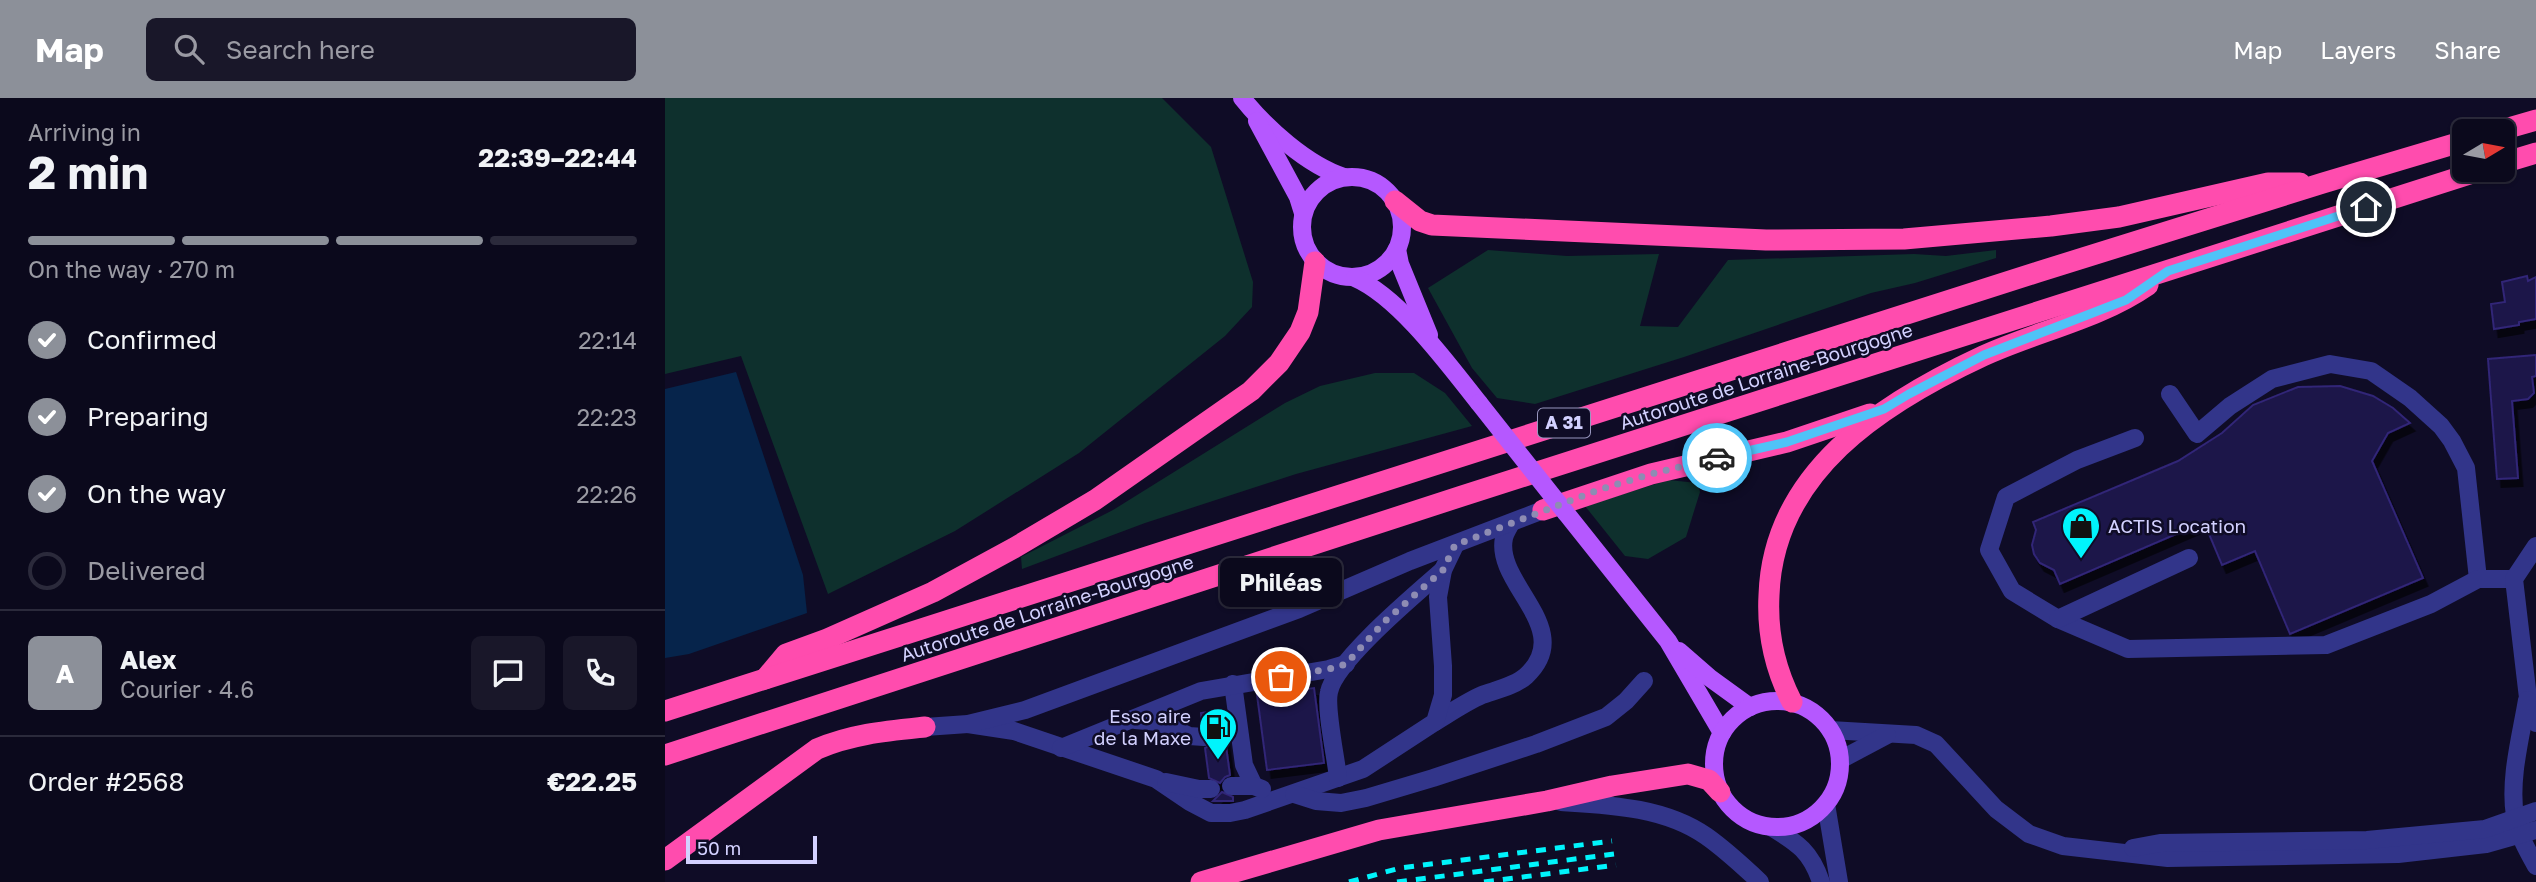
<!DOCTYPE html>
<html lang="en">
<head>
<meta charset="utf-8">
<style>
  :root { --surface:#0b091c; --page:#191729; --text:#f1f3f6; --muted:#9a9aa3; --line:#2b2a3b; --accent:#8c9099 }
  body { margin:0; font-family:"Golos Text",sans-serif; background:var(--page); color:var(--text); height:100vh; display:flex; flex-direction:column; font-size:26px; white-space:nowrap }
  * { box-sizing:border-box; margin:0 }
  p { font-size:23px; color:var(--muted) }
  .icon { flex:none; width:38px; height:38px; fill:none; stroke:currentColor; stroke-width:2; stroke-linecap:round; stroke-linejoin:round }
  .map { position:relative; flex:1; overflow:hidden }
  .drawer { display:flex; flex-direction:column; background:var(--surface); width:665px }
  .drawer>* { flex:none }
  .needle { width:46px; rotate:80deg }
  .buttons { position:absolute; left:1787px; top:21px; display:grid; gap:14px }
  .buttons a { display:grid; place-items:center; width:63px; height:63px; border-radius:10px; background:var(--surface); box-shadow:0 2px 5px #0004,0 0 0 2px var(--line); font-size:35px }
  .scale { position:absolute; left:21px; bottom:18px; width:131px; box-sizing:border-box; padding-left:7px; border:4px solid #d3d1ff; border-top:0; font-size:19px; line-height:24px; white-space:nowrap; color:#d3d1ff; -webkit-text-stroke:5px #0f0c26; paint-order:stroke }
  .pin { position:absolute; display:grid; place-items:center; width:60px; height:60px; color:#fff; margin:-30px; border:4px solid #fff; border-radius:50%; box-shadow:0 2px 7px #0007 }
  .courier { position:absolute; display:grid; place-items:center; width:70px; height:70px; margin:-35px; border:5px solid #4fc3f7; border-radius:50%; background:#fff; color:#222; box-shadow:0 2px 9px #0007 }
  .bubble { position:absolute; height:49px; border-radius:10px; background:var(--surface); box-shadow:0 2px 5px #0004,0 0 0 2px var(--line); font-size:23px; font-weight:700; line-height:49px; text-align:center }
  .headline em { font-style:normal; font-weight:700 }
  .headline div { display:flex; flex-direction:column-reverse }
  .headline { display:flex; align-items:center; justify-content:space-between; height:119px; padding:0 28px }
  h1 { font-size:46px; font-weight:700; line-height:52px }
  .bar { display:grid; grid-template-columns:repeat(4,1fr); gap:10px 7px; align-content:center; height:84px; padding:0 28px }
  .bar i { height:9px; border-radius:5px; background:var(--line) }
  .bar .active { background:var(--accent) }
  .bar p { grid-column:span 4 }
  .line { display:flex; align-items:center; gap:18px; padding:0 28px; border-top:2px solid var(--line) }
  .line div { flex:1 }
  .round { display:grid; place-items:center; flex:none; width:74px; height:74px; border-radius:10px; background:var(--page) }
  ol { padding:0 28px; list-style:none }
  li { display:flex; align-items:center; gap:21px; height:77px }
  li p { margin-inline-start:auto }
  li .icon { padding:7px; border-radius:50%; background:var(--accent); color:#fff; stroke-width:4 }
  li:last-child { color:var(--muted) }
  li i { width:38px; height:38px; border:4px solid var(--line); border-radius:50% }
  header { display:flex; align-items:center; gap:42px; box-sizing:border-box; height:98px; padding:0 35px; background:var(--accent); color:#fff }
  header strong { font-size:33px }
  nav { display:flex; gap:38px; margin-inline-start:auto; font-size:24px }
  .search { width:490px; height:63px; background:var(--page); display:flex; align-items:center; gap:18px; box-sizing:border-box; padding:0 24px; border-radius:10px; color:var(--muted); font-size:26px }
  main { display:flex; flex:1; min-height:0 }
  .map>svg:first-child { display:block }
  .green { fill:#0e302d }
  .water { fill:#06244b }
  .building { fill:#1d1649; stroke:#302577; stroke-width:2; filter:url(#shadow) }
  .lines { fill:none; stroke-linecap:round; stroke-linejoin:round }
  .minor-tunnel { stroke:#2c2a47; stroke-width:18; stroke-dasharray:18 9; stroke-linecap:butt }
  .minor { stroke:#32358a; stroke-width:18 }
  .major { stroke:#b558ff; stroke-width:18 }
  .highway { stroke:#ff4cae; stroke-width:21 }
  .rail { stroke:#00f4fc; stroke-width:5; stroke-dasharray:10 9; stroke-linecap:butt }
  .major-bridge { stroke:#b558ff; stroke-width:18 }
  .done { stroke:#8e8cb3; stroke-width:7; stroke-dasharray:0 12.6 }
  .route { stroke:#4fc3f7; stroke-width:9 }
  .labels { text-anchor:middle; stroke-width:5; stroke-linejoin:round; paint-order:stroke }
  .shield { fill:#0f0c26; stroke:#9896be; stroke-width:2 }
  .shield-label { font-size:18px; font-weight:bold; fill:#d3d1ff }
  .street-label { font-size:19px; fill:#d3d1ff; stroke:#0f0c26 }
  .poi-label { font-size:19px; fill:#d3d1ff; stroke:#0f0c26; text-anchor:start }
</style>
</head>
<body>
<header>
<strong>Map</strong>
<div class="search"><svg class="icon" aria-label="search" viewBox="0 0 24 24"><circle cx="10" cy="10" r="6"/><path d="M15 15l6 6"/></svg>Search here</div>
<nav><a>Map</a><a>Layers</a><a>Share</a></nav>
</header>
<main>
<section class="drawer">
<div class="headline"><div><h1>2 min</h1><p>Arriving in</p></div><em>22:39–22:44</em></div>
<div class="bar"><i class="active"></i><i class="active"></i><i class="active"></i><i></i><p>On the way · 270 m</p></div>
<ol>
<li><svg class="icon" aria-label="check" viewBox="0 0 24 24"><path d="M5 12l5 5 9-10"/></svg>Confirmed<p>22:14</p></li>
<li><svg class="icon" aria-label="check" viewBox="0 0 24 24"><path d="M5 12l5 5 9-10"/></svg>Preparing<p>22:23</p></li>
<li><svg class="icon" aria-label="check" viewBox="0 0 24 24"><path d="M5 12l5 5 9-10"/></svg>On the way<p>22:26</p></li>
<li><i></i>Delivered</li>
</ol>
<div class="line" style="height:126px"><b class="round" style="background:var(--accent);color:#fff">A</b><div><b>Alex</b><p>Courier · 4.6</p></div><a class="round"><svg class="icon" aria-label="chat" viewBox="0 0 24 24"><path d="M4 5h16v11H9l-5 4z"/></svg></a><a class="round"><svg class="icon" aria-label="phone" viewBox="0 0 24 24"><path d="M5 4h4l2 5-3 2q2 4 5 5l2-3 5 2v4C11 20 4 13 5 4z"/></svg></a></div>
<div class="line" style="height:91px"><div>Order #2568</div><b>€22.25</b></div>
</section>
<div class="map">
<svg width="1871" height="784" viewBox="0 0 1871 784">
  <defs>
    <filter id="shadow"><feDropShadow dx="4.5" dy="8" stdDeviation="0" flood-color="#0009"/></filter>
  </defs>
  <rect width="100%" height="100%" fill="#0f0c26"/>
  <!-- green -->
  <g class="green">
    <polygon points="0,0 497,0 546,49 588,184 587,209 560,238 414,355 290,433 163,496 76,258 0,276"/>
    <polygon points="823,152 902,158 994,156 975,228 1013,229 1063,162 1249,156 1281,158 1331,152 1331,160 1250,185 1206,195 1019,259 870,306 832,300 807,270 763,190"/>
    <polygon points="710,275 749,275 780,295 807,328 631,376 480,425 357,471 356,459 448,412 620,305 655,288"/>
    <polygon points="1003,382 1033,385 1035,394 1021,439 983,461 960,458 920,408"/>
  </g>
  <!-- water -->
  <polygon class="water" points="71,274 138,477 142,515 24,556 0,560 0,291"/>
  <!-- building -->
  <g class="building">
    <polygon points="1862,178 1863,183 1871,179 1871,221 1854,224 1854,227 1829,231 1826,206 1840,204 1837,184"/>
    <polygon points="1871,257 1871,278 1867,279 1869,295 1863,301 1847,303 1853,380 1832,381 1823,261"/>
    <polygon points="1675,288 1708,298 1728,310 1745,325 1723,335 1707,363 1758,480 1625,536 1590,453 1557,467 1539,424 1395,486 1389,472 1375,465 1369,456 1367,447 1371,432 1368,424 1513,363 1557,335 1588,307 1633,289"/>
    <polygon points="649,590 659,665 602,672 592,597"/>
    <polygon points="556,612 565,677 560,679 555,685 544,680 540,650 548,646 550,639 546,630 537,627 536,615"/>
    <polygon points="557,694 568,699 568,703 548,703"/>
  </g>
  <g class="lines">
    <!-- minor-tunnel -->
    <polyline class="minor-tunnel" points="539,639 559,636"/>
    <!-- minor -->
    <g class="minor">
      <polyline points="1505,296 1532,336 1565,308 1607,281 1665,266 1706,273 1745,300 1776,328 1787,343 1801,370 1813,481"/>
      <polyline points="1470,340 1412,362 1341,399 1324,452 1347,493 1393,521 1463,551 1661,547 1766,506 1813,481 1849,481"/>
      <polyline points="1871,448 1849,481 1863,600 1871,625"/>
      <polyline points="1393,521 1524,460"/>
      <polyline points="568,586 579,667 589,688"/>
      <path d="M1862 602C1856 638 1844 681 1850 718 1853 736 1862 752 1871 768"/>
      <polyline points="470,622 494,624 524,638 539,639"/>
      <path d="M770 624C785 615 801 604 817 597 831 592 850 588 861 578 912 531 829 486 839 440 840 435 844 429 846 425"/>
      <polyline points="303,626 349,633 491,681 525,704 546,715 565,715 580,712 698,671 770,624 778,597 778,568 773,499 778,472 790,447"/>
      <polyline points="260,629 303,626 360,612 634,511 745,463 878,412"/>
      <polyline points="1165,632 1251,637 1271,646 1331,711 1364,736 1398,748 1503,760 1733,756 1821,746 1871,732"/>
      <polyline points="396,650 536,593 664,571 681,566"/>
      <polyline points="1175,662 1222,637"/>
      <path d="M673 680C671 660 660 610 664 594 670 563 752 495 778 472"/>
      <polyline points="501,684 534,691 546,691"/>
      <polyline points="566,688 589,688 597,691"/>
      <polyline points="629,696 651,703 676,705 701,700 768,680 871,646 941,619 961,603 979,583"/>
      <path d="M896 704C945 707 999 709 1041 738 1061 752 1078 768 1095 784"/>
      <polyline points="1161,706 1174,784"/>
      <path d="M1106 729C1133 745 1146 754 1156 784"/>
      <polyline points="1468,750 1495,745 1702,742 1820,731 1871,713"/>
    </g>
    <!-- major -->
    <g class="major">
      <path d="M577 0C601 30 642 67 679 79"/>
      <polyline points="592,23 633,99 638,115"/>
      <circle cx="687" cy="129" r="50"/>
      <polyline points="732,151 735,166 764,237"/>
      <path d="M690 180C734 199 783 266 814 305"/>
      <polyline points="901,415 1003,543 1057,635"/>
      <polyline points="1014,553 1045,580 1085,609"/>
      <circle cx="1112" cy="666" r="63"/>
    </g>
    <!-- highway -->
    <g class="highway">
      <polyline points="1833,33 1871,22"/>
      <polyline points="1838,65 1871,55"/>
      <polyline points="730,103 755,123 767,127 1101,142 1239,141 1386,128 1454,119 1603,85 1635,85"/>
      <polyline points="878,412 986,376 1122,344 1205,316"/>
      <polyline points="100,581 121,556 162,541 268,494 349,450 430,402 586,293 614,265 635,234 643,214 650,164"/>
      <path d="M1127 604C1110 571 1102 534 1104 497 1108 374 1217 305 1318 258 1372 233 1434 221 1483 187"/>
      <polyline points="0,613 1373,174 1658,85 1799,43"/>
      <polyline points="0,657 797,398 1817,72"/>
      <path d="M0 762 152 651C187 636 222 633 260 629"/>
      <polyline points="536,784 714,732 882,703 947,688 1023,676 1044,682 1055,694"/>
    </g>
    <!-- rail -->
    <g class="rail">
      <polyline points="684,784 735,770 947,743"/>
      <polyline points="732,784 949,756"/>
      <polyline points="819,784 951,767"/>
    </g>
    <!-- major-bridge -->
    <polyline class="major-bridge" points="814,305 901,415"/>
  </g>
  <g class="lines">
    <!-- done -->
    <polyline class="done" points="616,579 669,570 681,566 719,524 778,472 790,447 933,392 986,376 1052,360"/>
    <!-- route -->
    <polyline class="route" points="1052,360 1122,344 1219,311 1244,296 1319,257 1461,202 1503,173 1701,109"/>
  </g>
  <!-- icons -->
  <defs>
    <symbol id="shop-pin" viewBox="-11 -11 22 30"><path d="M0 17L-7.5 6A9.5 9.5 0 1 1 7.5 6Z" fill="#00f4fc" stroke="#0f0c26"/><path d="M-5-2.5h2.3a2.7 3.5 0 0 1 5.4 0H5L5.5 6h-11ZM-1.5-2.5h3a1.5 2.3 0 0 0-3 0Z" fill="#111"/></symbol>
    <symbol id="fuel-pin" viewBox="-11 -11 22 30"><path d="M0 17L-7.5 6A9.5 9.5 0 1 1 7.5 6Z" fill="#00f4fc" stroke="#0f0c26"/><path d="M-5.5-6h7V0h2V4h1.3V-2.5L3-4.5l.8-.8L6-3V5H2.5V1h-1V6h-7ZM-4.2-4.7v3.2H.2V-4.7Z" fill="#111"/></symbol>
  </defs>
  <g fill-rule="evenodd">
    <use href="#shop-pin" x="1394" y="406" width="44" height="60"/>
    <use href="#fuel-pin" x="531" y="607" width="44" height="60"/>
  </g>
  <g class="labels">
    <!-- shield labels -->
    <rect class="shield" x="873" y="310.5" width="52" height="29" rx="5"/>
    <g class="shield-label">
      <text x="899" y="331">A 31</text>
    </g>
    <!-- street labels -->
    <g class="street-label">
      <text transform="translate(1101 278) rotate(-18)" y="7">Autoroute de Lorraine-Bourgogne</text>
      <text transform="translate(382 510) rotate(-18)" y="7">Autoroute de Lorraine-Bourgogne</text>
    </g>
    <!-- poi labels -->
    <g class="poi-label">
      <text x="1443" y="435">ACTIS Location</text>
      <text x="526" y="625" text-anchor="end">Esso aire<tspan x="526" dy="22">de la Maxe</tspan></text>
    </g>
  </g>
</svg>
<div class="buttons">
<a><svg class="needle" viewBox="-14 -14 28 28"><path d="M0-13l5 13h-10z" fill="#e53935"/><path d="M0 13l5-13h-10z" fill="#9a9aa3"/></svg></a>
</div>
<div class="scale">50 m</div>
<div class="pin" style="left:616px;top:579px;background:#ea580c"><svg class="icon" aria-label="bag" viewBox="0 0 24 24"><path d="M5 8h14l-1 12H6zM9 8a3 3 0 0 1 6 0"/></svg></div>
<div class="pin" style="left:1701px;top:109px;background:#1f2937"><svg class="icon" aria-label="home" viewBox="0 0 24 24"><path d="M3 11l9-7 9 7M6 9v11h12V9"/></svg></div>
<div class="courier" style="left:1052px;top:360px"><svg class="icon" aria-label="car" viewBox="0 0 24 24"><path d="M5 17H2v-5l4-1 3-4h7l3 4 3 1v5h-3M9 17h6M6 11h13"/><circle cx="7" cy="17" r="2"/><circle cx="17" cy="17" r="2"/></svg></div>
<div class="bubble" style="left:555px;top:460px;width:122px">Philéas</div>
</div>
</main>
</body>
</html>
